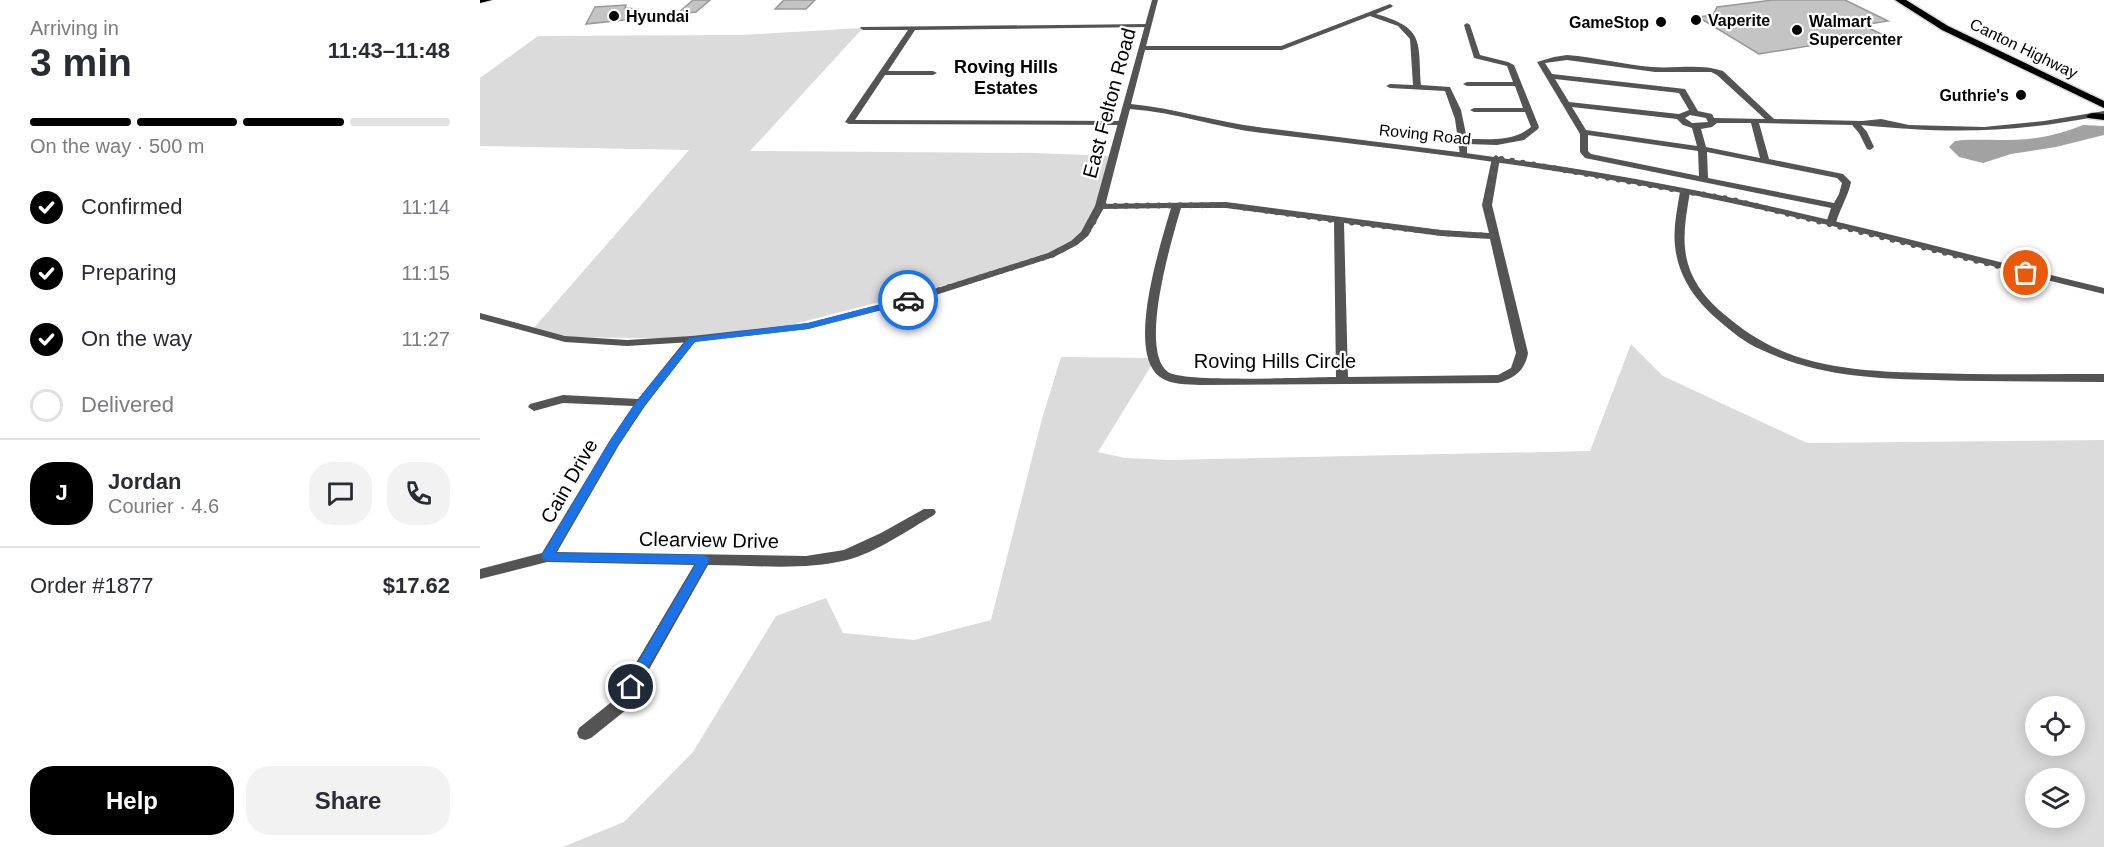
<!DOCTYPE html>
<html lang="en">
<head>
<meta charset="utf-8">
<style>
  :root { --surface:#fff; --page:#f2f2f3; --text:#2b2b33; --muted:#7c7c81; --line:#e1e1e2; --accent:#000 }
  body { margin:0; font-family:Arial,sans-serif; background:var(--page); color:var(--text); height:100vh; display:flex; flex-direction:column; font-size:22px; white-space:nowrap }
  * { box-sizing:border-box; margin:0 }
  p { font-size:20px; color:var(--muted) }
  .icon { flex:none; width:33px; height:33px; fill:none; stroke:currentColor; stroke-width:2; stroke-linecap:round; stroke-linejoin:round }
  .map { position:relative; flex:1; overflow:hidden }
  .drawer { display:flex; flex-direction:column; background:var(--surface); width:480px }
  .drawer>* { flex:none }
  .buttons { position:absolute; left:1545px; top:696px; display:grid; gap:12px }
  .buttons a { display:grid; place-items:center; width:60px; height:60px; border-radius:50%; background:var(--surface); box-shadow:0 3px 15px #0003; font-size:30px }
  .pin { position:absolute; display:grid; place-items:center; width:51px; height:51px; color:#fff; margin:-26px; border:3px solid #fff; border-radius:50%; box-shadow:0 2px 6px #0007 }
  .courier { position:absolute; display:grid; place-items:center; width:60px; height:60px; margin:-30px; border:4px solid #1a73e8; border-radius:50%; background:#fff; color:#222; box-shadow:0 2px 8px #0007 }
  .overview em { font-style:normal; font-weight:800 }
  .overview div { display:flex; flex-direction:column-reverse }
  .overview { display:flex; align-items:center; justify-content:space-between; height:102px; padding:0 30px }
  h1 { font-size:39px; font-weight:800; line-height:45px }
  .bar { display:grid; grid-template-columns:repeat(4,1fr); gap:9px 6px; align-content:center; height:72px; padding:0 30px }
  .bar i { height:8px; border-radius:4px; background:var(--line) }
  .bar .current { background:var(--accent) }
  .bar p { grid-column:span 4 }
  .line { display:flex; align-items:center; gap:15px; padding:0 30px; border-top:2px solid var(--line) }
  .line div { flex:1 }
  .round { display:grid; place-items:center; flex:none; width:63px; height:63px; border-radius:24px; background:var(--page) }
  ol { padding:0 30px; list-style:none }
  li { display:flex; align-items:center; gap:18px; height:66px }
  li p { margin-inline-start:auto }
  li .icon { padding:6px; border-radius:50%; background:var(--accent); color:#fff; stroke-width:4 }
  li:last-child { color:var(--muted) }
  li i { width:33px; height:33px; border:3px solid var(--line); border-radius:50% }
  .primary-button { display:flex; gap:12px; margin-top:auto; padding:12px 30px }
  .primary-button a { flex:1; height:69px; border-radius:24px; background:var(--accent); color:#fff; font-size:24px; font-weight:800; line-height:69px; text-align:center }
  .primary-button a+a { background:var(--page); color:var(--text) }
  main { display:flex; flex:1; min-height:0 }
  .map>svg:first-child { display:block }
  .green { fill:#dbdbdb; fill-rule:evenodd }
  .water { fill:#a2a2a2 }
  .building { fill:#c4c4c4; stroke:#989898; stroke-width:1.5 }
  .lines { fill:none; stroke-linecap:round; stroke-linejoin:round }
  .primary-casing { stroke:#dbdbdb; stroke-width:2 }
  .trunk-casing { stroke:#dbdbdb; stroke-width:3 }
  .minor { fill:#545454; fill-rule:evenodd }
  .tertiary { fill:#545454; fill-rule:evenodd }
  .primary { fill:#000; fill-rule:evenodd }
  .trunk { fill:#000; fill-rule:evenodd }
  .route { fill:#1a73e8 }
  .done { stroke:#595959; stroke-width:6; stroke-dasharray:0 10.8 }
  .poi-dot { fill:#000; stroke:#fff; stroke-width:2 }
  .labels { text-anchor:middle; stroke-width:4.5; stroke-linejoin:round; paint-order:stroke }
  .far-poi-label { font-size:16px; font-weight:bold; fill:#000; stroke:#fff; text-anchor:start }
  .far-street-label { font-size:16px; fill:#000; stroke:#fff }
  .far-neighbourhood-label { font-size:18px; font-weight:bold; fill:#000; stroke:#fff }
  .street-label { font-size:20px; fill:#000; stroke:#fff }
</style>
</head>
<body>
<main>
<section class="drawer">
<div class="overview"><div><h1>3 min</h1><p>Arriving in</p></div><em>11:43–11:48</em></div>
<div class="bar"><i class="current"></i><i class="current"></i><i class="current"></i><i></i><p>On the way · 500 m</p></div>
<ol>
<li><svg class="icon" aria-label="check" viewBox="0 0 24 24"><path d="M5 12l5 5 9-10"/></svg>Confirmed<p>11:14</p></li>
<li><svg class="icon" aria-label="check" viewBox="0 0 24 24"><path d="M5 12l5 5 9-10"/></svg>Preparing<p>11:15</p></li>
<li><svg class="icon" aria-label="check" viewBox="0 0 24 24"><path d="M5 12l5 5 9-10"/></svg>On the way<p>11:27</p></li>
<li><i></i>Delivered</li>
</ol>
<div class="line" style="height:108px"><b class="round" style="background:var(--accent);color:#fff">J</b><div><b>Jordan</b><p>Courier · 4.6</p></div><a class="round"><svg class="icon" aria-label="chat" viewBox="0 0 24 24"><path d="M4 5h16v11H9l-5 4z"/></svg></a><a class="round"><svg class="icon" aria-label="phone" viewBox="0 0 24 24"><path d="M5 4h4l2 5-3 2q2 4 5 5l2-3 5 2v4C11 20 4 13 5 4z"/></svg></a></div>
<div class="line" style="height:78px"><div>Order #1877</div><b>$17.62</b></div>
<div class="primary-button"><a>Help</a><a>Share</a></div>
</section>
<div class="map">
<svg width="1624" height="847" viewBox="0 0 1624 847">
  <rect width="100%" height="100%" fill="#fff"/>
  <!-- green -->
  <g class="green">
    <polygon points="383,28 270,151 554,153 632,156 620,206 599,238 581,250 539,266 291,330 212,339 92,337 52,330 209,150 0,146 0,78 58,36 262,35"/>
    <path d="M1151 344 1183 376 1327 443 1624 440V847H83L144 822 213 752 296 616 346 598 363 633 434 640 511 620 562 419 581 357 676 358 618 452 645 458 688 460 1110 451ZM1556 706H1594V746H1556ZM1556 778H1594V818H1556Z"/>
  </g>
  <!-- water -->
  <path class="water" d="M1603 125 1624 126V135L1576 147 1531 154 1503 163 1479 157 1469 147 1475 141 1483 140C1530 139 1556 144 1603 125Z"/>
  <!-- building -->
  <g class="building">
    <polygon points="213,0 230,0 216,12 197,14"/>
    <polygon points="304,0 335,0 326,9 295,9"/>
    <polygon points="1293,0 1365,0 1408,21 1383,25 1401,34 1279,54 1218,17 1233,15 1237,7"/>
    <polygon points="146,5 145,8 158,9 153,19 106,24 115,7"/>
  </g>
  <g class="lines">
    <defs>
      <polygon id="primary" points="0,0 12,0 0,3"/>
      <g id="trunk">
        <polygon points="1415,0 1426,0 1468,26 1624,101 1624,108 1462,30"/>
        <polygon points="1612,113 1624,114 1624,120 1608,118 1606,116"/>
      </g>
    </defs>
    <!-- primary casing -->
    <use href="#primary" class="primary-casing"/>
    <!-- trunk casing -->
    <use href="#trunk" class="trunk-casing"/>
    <!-- minor -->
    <g class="minor">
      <path d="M910 4 913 6 912 7 896 14C945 28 938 41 941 85L970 87 981 110 987 139C1009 139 1033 142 1051 127L1045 112H994L990 110 994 108H1043L1035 86H987L983 84 987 82H1033L1027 66 994 58 984 25 987 23 990 25 1000 55 1028 62 1034 65 1059 127 1058 129 1044 140 1017 145 987 144V153L980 155 975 119 965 91 910 88 906 86 910 84 933 85 930 39 918 26 890 16 802 50H663L659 48 663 46H801Z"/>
      <polygon points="668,24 671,26 670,27 435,30 408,71 453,71 457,73 453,75 405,75 375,120 642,121 646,123 645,125 369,124 365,122 428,30 383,30 380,28 381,27"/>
      <path d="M1087 55C1116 57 1144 65 1172 67 1196 69 1220 63 1243 71L1294 119 1382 121 1401 119 1429 125 1504 127 1564 121 1624 111V115C1537 133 1469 134 1381 125L1387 132 1394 147 1390 150 1387 149 1379 133 1372 125 1279 123 1289 159 1363 174 1371 182C1368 197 1360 208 1356 223L1351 226 1346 223 1351 208 1105 158 1100 152V134L1057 62 1074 57ZM1087 60 1175 72H1231L1237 75 1285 119 1234 118 1232 114 1218 111 1205 89 1072 74 1065 63ZM1075 79 1199 93 1209 110 1199 114 1089 102ZM1092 107 1197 119 1203 125 1212 128 1217 146 1106 130ZM1210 115 1226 118 1228 122 1212 123 1205 118ZM1237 123H1271L1280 158 1226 147 1221 129 1232 127ZM1108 135 1218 151 1219 176 1111 154 1108 151ZM1227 152 1357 178 1362 183 1359 194 1354 203 1228 178Z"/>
      <path d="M1016 155 1020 158 1012 205 1048 353C1045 371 1034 378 1018 383L720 385C708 384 690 385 680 377 645 352 681 243 691 208L620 209 615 206 617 204 746 202 961 230 1009 233 1002 205 1012 158ZM701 208H746L854 222 856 377C830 377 703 383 688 372 658 350 692 239 701 208ZM864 223 961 236 1010 239 1036 353 1031 368 1018 375 868 377Z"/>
      <path d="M1205 189 1210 192C1206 216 1201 240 1208 264 1214 285 1229 302 1245 315 1266 333 1289 347 1315 356 1357 370 1403 372 1446 373 1505 375 1565 374 1624 374V382C1568 381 1512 382 1455 380 1396 379 1336 376 1282 350 1265 343 1251 331 1237 319 1215 300 1198 276 1195 246 1193 228 1197 210 1200 192Z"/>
      <path d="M212 336 217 339 165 406 139 445 77 552 326 556 364 550 401 533 444 509H454L456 512 454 515C428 530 395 553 367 560 322 571 273 565 228 565L146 710 111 738 105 740 99 738 97 733 99 728 134 700 214 565 67 562 0 579V569L62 553 130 440 153 406 83 403 54 411 48 407 50 404 83 395 158 399 208 337Z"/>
    </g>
    <!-- tertiary -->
    <path class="tertiary" d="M672 0H678L651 104C694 108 736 122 778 127 917 145 1055 159 1193 186 1338 214 1480 253 1624 288V294C1480 259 1338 219 1192 191 1057 165 919 149 782 133 738 128 695 112 650 109L625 206 608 236 597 245 574 257 437 301 328 329 212 342 147 346 85 342 0 319V313L85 336 147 340 212 336 328 323 429 297 568 253 591 241 601 232 615 206Z"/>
    <!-- primary -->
    <use href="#primary" class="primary"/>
    <!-- trunk -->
    <use href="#trunk" class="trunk"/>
  </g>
  <!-- route -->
  <polygon class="route" points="428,297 433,300 431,302 328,329 215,342 164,406 138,445 75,553 224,555 230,559 155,690 146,690 144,687 146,683 216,564 67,561 61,557 130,441 157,401 209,338 328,323"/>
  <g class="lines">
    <!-- done -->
    <polyline class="done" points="428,300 572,255 594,243 605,234 612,225 620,206 746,205 859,221 961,233 1013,236 1007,205 1016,158 1249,199 1546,273"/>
  </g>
  <!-- markers -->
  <g class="poi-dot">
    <circle cx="134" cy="16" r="6"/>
    <circle cx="1216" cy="20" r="6"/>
    <circle cx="1181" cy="22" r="6"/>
    <circle cx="1317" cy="30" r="6"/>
    <circle cx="1541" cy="95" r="6"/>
  </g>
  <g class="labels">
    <!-- far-poi labels -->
    <g class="far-poi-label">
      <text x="146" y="22">Hyundai</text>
      <text x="1228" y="26">Vaperite</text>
      <text x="1329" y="27">Walmart<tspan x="1329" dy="18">Supercenter</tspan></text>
      <text x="1169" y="28" text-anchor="end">GameStop</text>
      <text x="1529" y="101" text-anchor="end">Guthrie's</text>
    </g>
    <!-- far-street labels -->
    <g class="far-street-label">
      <text transform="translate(1544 48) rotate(26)" y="6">Canton Highway</text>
      <text transform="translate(945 134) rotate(6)" y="6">Roving Road</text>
    </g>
    <!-- far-neighbourhood labels -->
    <g class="far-neighbourhood-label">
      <text x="526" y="73">Roving Hills<tspan x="526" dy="21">Estates</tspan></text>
    </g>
    <!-- street labels -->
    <g class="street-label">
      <text transform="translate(629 103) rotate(-75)" y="7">East Felton Road</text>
      <text x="795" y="368">Roving Hills Circle</text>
      <text transform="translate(89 481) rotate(-60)" y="7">Cain Drive</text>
      <text transform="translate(229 540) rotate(1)" y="7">Clearview Drive</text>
    </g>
  </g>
</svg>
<div class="buttons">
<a><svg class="icon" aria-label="locate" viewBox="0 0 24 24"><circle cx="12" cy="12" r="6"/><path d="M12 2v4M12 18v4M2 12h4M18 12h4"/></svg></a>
<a><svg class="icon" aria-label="layers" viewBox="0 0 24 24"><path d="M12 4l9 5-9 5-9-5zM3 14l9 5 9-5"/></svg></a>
</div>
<div class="pin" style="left:1546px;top:273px;background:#ea580c"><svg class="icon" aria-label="bag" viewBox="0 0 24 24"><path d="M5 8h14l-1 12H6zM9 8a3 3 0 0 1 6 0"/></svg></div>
<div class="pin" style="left:151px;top:687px;background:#1f2937"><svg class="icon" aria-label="home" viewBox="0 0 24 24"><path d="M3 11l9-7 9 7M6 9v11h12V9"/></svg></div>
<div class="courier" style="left:428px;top:300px"><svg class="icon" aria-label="car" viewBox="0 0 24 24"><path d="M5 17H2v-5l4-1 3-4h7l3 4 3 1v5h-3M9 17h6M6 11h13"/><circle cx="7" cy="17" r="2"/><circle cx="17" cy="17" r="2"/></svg></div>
</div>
</main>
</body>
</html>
